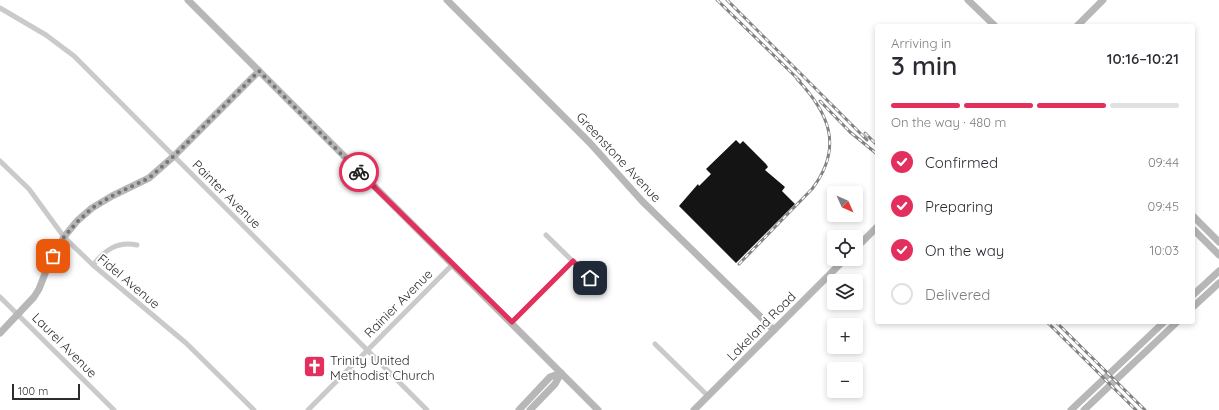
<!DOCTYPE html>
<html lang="en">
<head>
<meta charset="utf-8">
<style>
  :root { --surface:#fff; --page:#f2f2f3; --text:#2b2b33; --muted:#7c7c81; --line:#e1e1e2; --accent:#e32f5d }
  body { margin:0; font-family:Quicksand,sans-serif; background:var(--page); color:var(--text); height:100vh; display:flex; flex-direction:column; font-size:15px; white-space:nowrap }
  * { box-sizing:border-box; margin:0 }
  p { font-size:13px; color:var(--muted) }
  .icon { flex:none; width:22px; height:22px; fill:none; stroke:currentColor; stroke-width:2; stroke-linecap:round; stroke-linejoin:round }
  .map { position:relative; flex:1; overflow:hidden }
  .details { position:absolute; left:875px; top:24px; width:320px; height:300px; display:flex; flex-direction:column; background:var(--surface); border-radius:4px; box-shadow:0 2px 6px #0003 }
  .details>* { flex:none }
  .needle { width:26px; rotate:135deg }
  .buttons { position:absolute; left:827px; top:186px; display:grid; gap:8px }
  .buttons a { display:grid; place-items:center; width:36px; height:36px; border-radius:4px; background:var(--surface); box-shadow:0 2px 6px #0003; font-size:20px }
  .scale { position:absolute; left:12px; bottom:10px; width:68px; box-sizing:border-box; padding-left:4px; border:2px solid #2d2d2d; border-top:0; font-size:11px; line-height:14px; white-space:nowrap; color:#2d2d2d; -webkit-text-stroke:3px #fff; paint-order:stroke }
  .pin { position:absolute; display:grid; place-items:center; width:34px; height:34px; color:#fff; margin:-17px; border-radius:8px; box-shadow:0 2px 6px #0006 }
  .courier { position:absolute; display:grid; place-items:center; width:40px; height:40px; margin:-20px; border:3px solid #e32f5d; border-radius:50%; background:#fff; color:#222; box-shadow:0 1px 5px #0007 }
  .overview em { font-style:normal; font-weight:600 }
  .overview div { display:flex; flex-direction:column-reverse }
  .overview { display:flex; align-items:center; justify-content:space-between; height:68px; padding:0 16px }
  h1 { font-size:26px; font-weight:600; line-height:30px }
  .bar { display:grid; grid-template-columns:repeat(4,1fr); gap:6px 4px; align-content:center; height:48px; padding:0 16px }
  .bar i { height:5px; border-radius:3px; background:var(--line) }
  .bar .selected { background:var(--accent) }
  .bar p { grid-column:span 4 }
  ol { padding:0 16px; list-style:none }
  li { display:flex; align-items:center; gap:12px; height:44px }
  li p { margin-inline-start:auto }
  li .icon { padding:4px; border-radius:50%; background:var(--accent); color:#fff; stroke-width:4 }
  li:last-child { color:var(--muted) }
  li i { width:22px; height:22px; border:2px solid var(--line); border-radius:50% }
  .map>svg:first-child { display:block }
  .building { fill:#141414 }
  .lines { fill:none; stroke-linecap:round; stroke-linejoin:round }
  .street { stroke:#cacaca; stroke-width:5 }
  .secondary { stroke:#b7b7b7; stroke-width:7 }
  .rail-casing { stroke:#828282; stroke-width:3 }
  .rail { stroke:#fff; stroke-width:1.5; stroke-dasharray:4.5; stroke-linecap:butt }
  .done { stroke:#767676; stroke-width:4; stroke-dasharray:0 7.2 }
  .route { stroke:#e32f5d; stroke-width:5 }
  .labels { text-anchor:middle; stroke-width:4; stroke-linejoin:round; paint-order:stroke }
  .street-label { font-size:13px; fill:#2d2d2d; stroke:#fff }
  .poi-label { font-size:13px; fill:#2d2d2d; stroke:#fff; text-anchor:start }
</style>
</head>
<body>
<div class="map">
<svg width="1219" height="410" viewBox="0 0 1219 410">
  <rect width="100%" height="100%" fill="#fff"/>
  <!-- building -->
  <polygon class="building" points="736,140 740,144 743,141 766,164 768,167 765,170 785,187 782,191 795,204 736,263 679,206 698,184 699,186 711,174 706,169"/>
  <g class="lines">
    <!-- street -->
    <g class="street">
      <polyline points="0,8 46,35 74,56 427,410"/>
      <polyline points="0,161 29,189 64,237 93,265 186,343 254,410"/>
      <polyline points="546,235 600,288"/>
      <path d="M93 265C105 250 117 241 137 245"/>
      <polyline points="0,297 114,410"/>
      <polyline points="512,322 573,261"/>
      <polyline points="655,344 708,396"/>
      <polyline points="308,410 453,264"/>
    </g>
    <!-- secondary -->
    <g class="secondary">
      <polyline points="188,0 598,410"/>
      <polyline points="447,0 590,143 642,201 774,330"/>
      <polyline points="968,0 995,26"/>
      <polyline points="1077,26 1103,0"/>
      <polyline points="1193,216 1219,242"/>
      <polyline points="1193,229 1219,255"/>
      <polyline points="856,248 877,227"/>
      <polyline points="1193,295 1219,271"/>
      <polyline points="1193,307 1219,283"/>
      <polyline points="0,333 34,297 39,289 48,266 64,237 77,221 92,208 112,196 149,178 174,156 259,71"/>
      <polyline points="519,410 550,377 561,373"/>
      <polyline points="530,410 555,384 561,373"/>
      <polyline points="694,410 845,259"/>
      <polyline points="1071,410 1164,322"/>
      <polyline points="1084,410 1177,322"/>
    </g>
    <defs>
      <g id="rail">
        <polyline points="717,0 800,81"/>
        <polyline points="727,0 867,140"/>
        <polyline points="820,101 850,132 877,154"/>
        <polyline points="865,133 877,145"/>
        <path d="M739 264 812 189C844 147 829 113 797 79"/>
        <polyline points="1047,322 1136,410"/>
        <polyline points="1056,322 1145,410"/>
      </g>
    </defs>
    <!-- rail casing -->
    <use href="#rail" class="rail-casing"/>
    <!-- rail -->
    <use href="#rail" class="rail"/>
  </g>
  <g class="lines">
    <!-- done -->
    <polyline class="done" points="53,256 64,237 77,222 92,208 112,196 149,178 174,156 259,71 359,172"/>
    <!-- route -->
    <polyline class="route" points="359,172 512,322 573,261 590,278"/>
  </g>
  <!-- icons -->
  <defs>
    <symbol id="church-square" viewBox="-11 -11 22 22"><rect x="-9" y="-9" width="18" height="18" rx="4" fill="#e32f5d" stroke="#fff"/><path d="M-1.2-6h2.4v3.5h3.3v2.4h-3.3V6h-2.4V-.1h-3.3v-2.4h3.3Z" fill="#fff"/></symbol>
  </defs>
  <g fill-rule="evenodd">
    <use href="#church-square" x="302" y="354" width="25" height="25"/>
  </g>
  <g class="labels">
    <!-- street labels -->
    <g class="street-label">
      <text transform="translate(619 157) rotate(47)" y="5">Greenstone Avenue</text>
      <text transform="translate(227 194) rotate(45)" y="5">Painter Avenue</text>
      <text transform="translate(129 281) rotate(40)" y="5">Fidel Avenue</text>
      <text transform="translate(398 303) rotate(-45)" y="5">Rainier Avenue</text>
      <text transform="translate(761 326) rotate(-45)" y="5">Lakeland Road</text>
      <text transform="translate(65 345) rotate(45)" y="5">Laurel Avenue</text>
    </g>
    <!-- poi labels -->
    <g class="poi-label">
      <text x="330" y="365">Trinity United<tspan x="330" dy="15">Methodist Church</tspan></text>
    </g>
  </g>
</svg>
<div class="buttons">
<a><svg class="needle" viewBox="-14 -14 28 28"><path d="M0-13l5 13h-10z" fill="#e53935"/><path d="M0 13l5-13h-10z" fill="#7c7c81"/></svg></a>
<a><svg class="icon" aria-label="locate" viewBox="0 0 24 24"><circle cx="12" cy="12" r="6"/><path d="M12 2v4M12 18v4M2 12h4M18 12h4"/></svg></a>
<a><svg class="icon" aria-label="layers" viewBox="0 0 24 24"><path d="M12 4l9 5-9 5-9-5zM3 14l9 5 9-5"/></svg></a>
<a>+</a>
<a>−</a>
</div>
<div class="scale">100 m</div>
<div class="pin" style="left:53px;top:256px;background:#ea580c"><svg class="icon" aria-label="bag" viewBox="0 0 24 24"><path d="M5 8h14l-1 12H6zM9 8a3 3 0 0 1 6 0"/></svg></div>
<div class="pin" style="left:590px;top:278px;background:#1f2937"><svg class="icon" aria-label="home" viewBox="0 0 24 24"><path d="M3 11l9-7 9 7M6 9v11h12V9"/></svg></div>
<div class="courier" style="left:359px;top:172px"><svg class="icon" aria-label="bike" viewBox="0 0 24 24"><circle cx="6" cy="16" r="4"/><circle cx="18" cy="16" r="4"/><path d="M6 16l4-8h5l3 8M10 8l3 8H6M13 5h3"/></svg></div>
<section class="details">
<div class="overview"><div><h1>3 min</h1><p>Arriving in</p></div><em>10:16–10:21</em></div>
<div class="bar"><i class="selected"></i><i class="selected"></i><i class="selected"></i><i></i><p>On the way · 480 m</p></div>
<ol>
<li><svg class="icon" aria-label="check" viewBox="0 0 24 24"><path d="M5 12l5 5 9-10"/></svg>Confirmed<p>09:44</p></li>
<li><svg class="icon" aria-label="check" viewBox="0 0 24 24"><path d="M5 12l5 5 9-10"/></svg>Preparing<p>09:45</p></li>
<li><svg class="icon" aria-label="check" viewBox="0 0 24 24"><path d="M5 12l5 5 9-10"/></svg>On the way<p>10:03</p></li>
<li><i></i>Delivered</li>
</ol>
</section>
</div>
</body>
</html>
